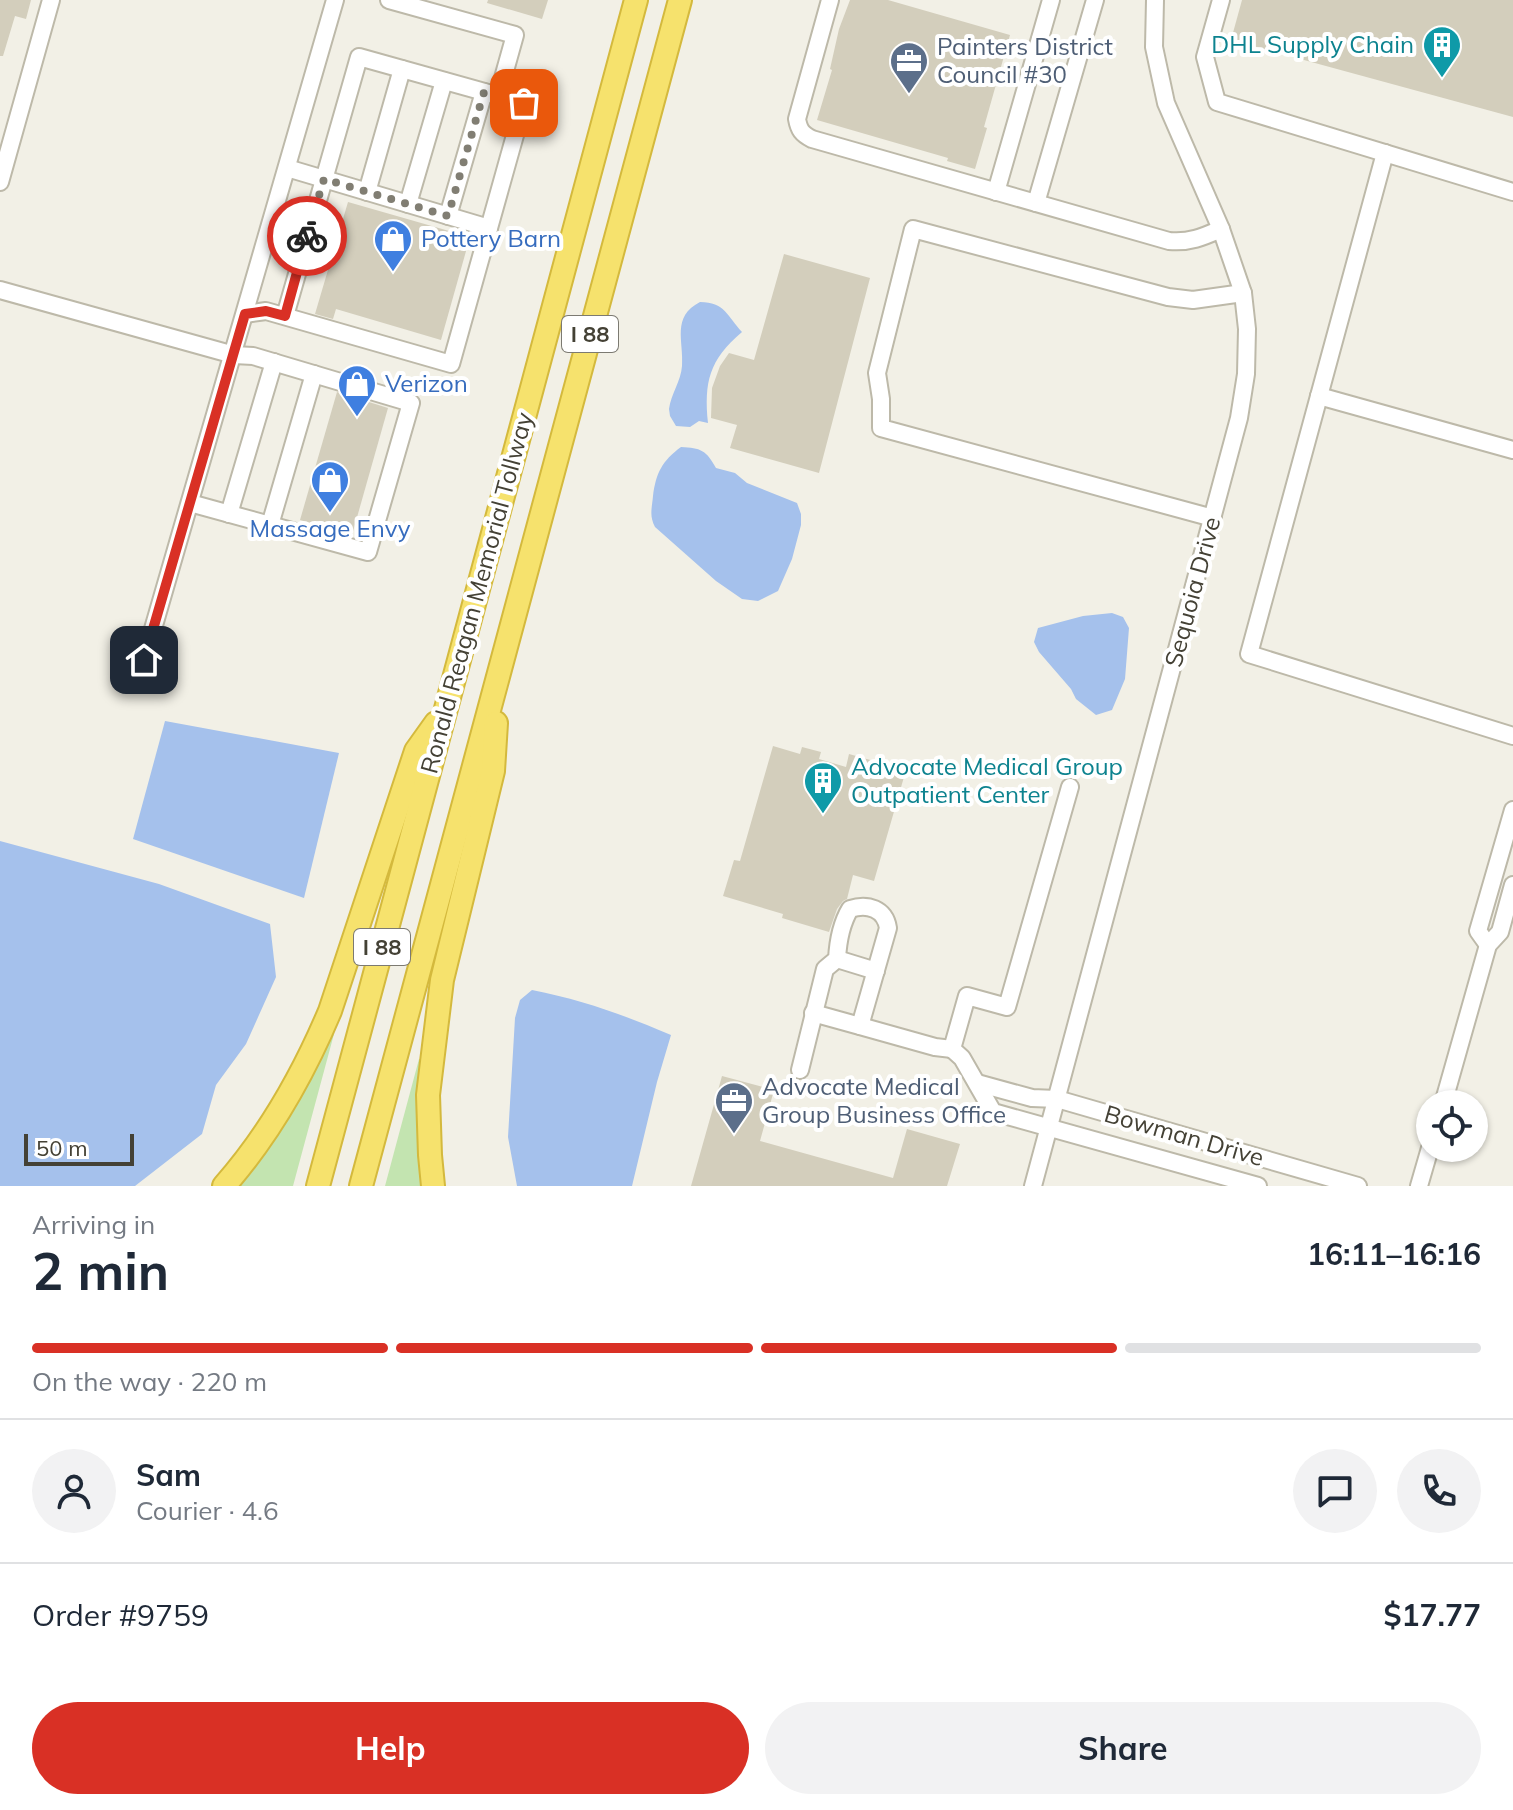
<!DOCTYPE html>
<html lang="en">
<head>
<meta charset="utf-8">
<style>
  :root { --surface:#fff; --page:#f2f2f3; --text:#1f2937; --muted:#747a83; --line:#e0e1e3; --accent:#d93025 }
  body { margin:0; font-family:Mulish,sans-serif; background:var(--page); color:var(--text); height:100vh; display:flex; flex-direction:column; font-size:30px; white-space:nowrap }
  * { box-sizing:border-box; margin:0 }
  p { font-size:26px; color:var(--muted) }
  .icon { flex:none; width:44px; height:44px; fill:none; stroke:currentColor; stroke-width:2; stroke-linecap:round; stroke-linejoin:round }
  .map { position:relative; height:1186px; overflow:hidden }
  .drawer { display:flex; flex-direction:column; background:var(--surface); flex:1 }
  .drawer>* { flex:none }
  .buttons { position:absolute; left:1416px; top:1090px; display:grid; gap:16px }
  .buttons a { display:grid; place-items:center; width:72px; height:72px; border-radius:50%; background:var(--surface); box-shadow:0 2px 6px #0004; font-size:40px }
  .scale { position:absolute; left:24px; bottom:20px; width:110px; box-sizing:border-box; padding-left:8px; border:4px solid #444135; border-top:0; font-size:22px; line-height:28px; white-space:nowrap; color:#444135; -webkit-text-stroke:6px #fff; paint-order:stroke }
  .pin { position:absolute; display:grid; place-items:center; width:68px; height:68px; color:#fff; margin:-34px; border-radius:16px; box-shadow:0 4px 12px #0006 }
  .courier { position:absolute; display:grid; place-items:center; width:80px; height:80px; margin:-40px; border:6px solid #d93025; border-radius:50%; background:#fff; color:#222; box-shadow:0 2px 10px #0007 }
  .overview em { font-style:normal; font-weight:700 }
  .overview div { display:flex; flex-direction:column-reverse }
  .overview { display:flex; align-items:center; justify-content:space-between; height:136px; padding:0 32px }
  h1 { font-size:52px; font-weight:700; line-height:60px }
  .bar { display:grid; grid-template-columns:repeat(4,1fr); gap:12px 8px; align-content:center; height:96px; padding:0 32px }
  .bar i { height:10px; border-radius:6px; background:var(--line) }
  .bar .active { background:var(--accent) }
  .bar p { grid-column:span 4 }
  .line { display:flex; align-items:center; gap:20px; padding:0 32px; border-top:2px solid var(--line) }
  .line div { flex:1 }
  .round { display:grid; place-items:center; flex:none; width:84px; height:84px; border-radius:42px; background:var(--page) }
  .primary-button { display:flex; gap:16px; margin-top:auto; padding:16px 32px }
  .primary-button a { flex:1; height:92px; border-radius:48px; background:var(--accent); color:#fff; font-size:32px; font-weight:700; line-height:92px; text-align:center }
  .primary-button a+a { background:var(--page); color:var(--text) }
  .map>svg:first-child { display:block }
  .green { fill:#c3e4b0 }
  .water { fill:#a5c1ec }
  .building { fill:#d3cebc }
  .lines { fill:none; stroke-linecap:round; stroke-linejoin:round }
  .minor-casing { stroke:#bdb9a9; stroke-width:20 }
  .highway-casing { stroke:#d4b93d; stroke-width:26 }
  .minor { stroke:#fff; stroke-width:16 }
  .highway { stroke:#f6e26d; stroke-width:22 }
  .done { stroke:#817e73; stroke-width:8; stroke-dasharray:0 14.4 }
  .route { stroke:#d93025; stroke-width:10 }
  .labels { text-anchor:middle; stroke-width:8; stroke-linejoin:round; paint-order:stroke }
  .shield { fill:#fff; stroke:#7c7a72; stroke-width:2 }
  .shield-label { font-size:22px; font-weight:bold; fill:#444135 }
  .culture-label { font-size:24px; fill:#0d838f; stroke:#fff; text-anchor:end }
  .service-label { font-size:24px; fill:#4e5e75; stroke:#fff; text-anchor:start }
  .shop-label { font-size:24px; fill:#366cbe; stroke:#fff; text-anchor:start }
  .street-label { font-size:24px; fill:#444135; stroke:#fff }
</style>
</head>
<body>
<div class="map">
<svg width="1513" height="1186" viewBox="0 0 1513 1186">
  <rect width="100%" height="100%" fill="#f2f0e6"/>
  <!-- green -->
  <g class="green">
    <path d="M334 1034 293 1186H239C279 1138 305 1092 332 1035Z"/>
    <polygon points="419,1059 421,1059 418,1142 421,1186 385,1186"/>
  </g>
  <!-- water -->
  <g class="water">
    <path d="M700 302C725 302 727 316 742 332 709 360 704 382 708 423L699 421 690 427 676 426 670 416 669 409C671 394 681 381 682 366 684 341 671 317 700 302Z"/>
    <path d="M681 447C701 448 706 450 716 468L735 473 747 483 797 503 801 514V525L792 559 778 591 758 601 742 599 716 581 655 527C649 516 652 508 653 496 656 473 662 461 681 447Z"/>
    <polygon points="1112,613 1123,617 1129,628 1125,679 1112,710 1096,715 1076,699 1071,689 1039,652 1034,642 1038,628 1083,616"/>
    <polygon points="165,721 339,753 304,898 133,839"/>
    <polygon points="0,841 159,884 270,924 276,977 246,1044 216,1085 202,1134 135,1186 0,1186"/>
    <path d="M532 990C583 1000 624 1015 671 1035L657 1082 632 1186H517L508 1137 515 1018 520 1000Z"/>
  </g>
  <!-- building -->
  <g class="building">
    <polygon points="0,0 31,0 26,19 15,16 3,56 0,56"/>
    <polygon points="488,0 548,0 542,19 487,3"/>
    <polygon points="850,0 888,0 1010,35 984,127 987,128 975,169 947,161 948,158 817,120 832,70 830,69 839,29"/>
    <polygon points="1242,0 1513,0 1513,117 1231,40"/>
    <polygon points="348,202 470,237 441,340 336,309 333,319 315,314"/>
    <polygon points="784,254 870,278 819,473 730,448 737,425 711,418 712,388 720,366 729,353 754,360"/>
    <polygon points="337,392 388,408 352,535 300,520"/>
    <polygon points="773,746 800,754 802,747 821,752 819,759 846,767 849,754 906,770 874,881 853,875 847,899 843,901 837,909 829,932 782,918 783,914 723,896 734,860 740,861"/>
    <polygon points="722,1076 774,1090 760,1141 893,1178 907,1129 960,1144 947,1186 691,1186"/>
  </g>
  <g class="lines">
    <defs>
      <g id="minor">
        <polyline points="389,0 515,35 498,96"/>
        <path d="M830 0 797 119C799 130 802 134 812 139L1169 241C1189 243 1203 237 1221 229"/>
        <polyline points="1221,0 1205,57 1217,102 1513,192"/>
        <polyline points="1385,153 1249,654 1513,736"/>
        <polyline points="287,168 489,228"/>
        <polyline points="0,182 51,0"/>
        <polyline points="367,192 402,69"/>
        <polyline points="996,192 1051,0"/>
        <polyline points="1036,203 1095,0"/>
        <polyline points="408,204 444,81"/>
        <polyline points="448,216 484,92"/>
        <polyline points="0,290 234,355 253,356 411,403 368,552 190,503"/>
        <polyline points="245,314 266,311 451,364 524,103 359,57 285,316"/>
        <polyline points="1319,396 1513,450"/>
        <polyline points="229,514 274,362"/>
        <polyline points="1213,518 881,428 881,399 877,373 913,229 1168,297 1193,300 1243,293"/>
        <polyline points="270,525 314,374"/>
        <polyline points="144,660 335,0"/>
        <polyline points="1070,787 1007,1007 967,996 952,1049 962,1058 993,1112 1258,1186"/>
        <polyline points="1488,945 1478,931 1513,810"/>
        <polyline points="837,959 876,971"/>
        <polyline points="813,1013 860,1026"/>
        <path d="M800 1070 825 969 837 959C838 941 841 924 850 909 868 903 885 909 888 928L860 1026 935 1047 952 1049"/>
        <polyline points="977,1083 1032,1098 1057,1099 1358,1186"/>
        <polyline points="1443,1104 1488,945 1500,932 1513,885"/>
        <polyline points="1033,1186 1239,418 1246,374 1247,329 1243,293 1221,229 1166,103 1154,47 1155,0"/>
        <polyline points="1419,1186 1430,1148"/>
      </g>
      <g id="highway">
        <path d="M224 1186C270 1134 303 1075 330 1011L416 751 436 723"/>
        <polyline points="318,1186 636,0"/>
        <polyline points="361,1186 680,0"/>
        <polyline points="433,1186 430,1155 428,1095 442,980 493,771 496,723"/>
      </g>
    </defs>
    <!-- minor casing -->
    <use href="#minor" class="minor-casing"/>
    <!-- highway casing -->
    <use href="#highway" class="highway-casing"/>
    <!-- minor -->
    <use href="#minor" class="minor"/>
    <!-- highway -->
    <use href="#highway" class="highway"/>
  </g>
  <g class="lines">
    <!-- done -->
    <polyline class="done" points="307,236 324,179 448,216 484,92 524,103"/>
    <!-- route -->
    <polyline class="route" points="144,660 245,314 266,311 285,316 307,236"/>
  </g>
  <!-- icons -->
  <defs>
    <symbol id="building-pin" viewBox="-11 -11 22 30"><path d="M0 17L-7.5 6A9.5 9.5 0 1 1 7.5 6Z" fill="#0f9aa8" stroke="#fff"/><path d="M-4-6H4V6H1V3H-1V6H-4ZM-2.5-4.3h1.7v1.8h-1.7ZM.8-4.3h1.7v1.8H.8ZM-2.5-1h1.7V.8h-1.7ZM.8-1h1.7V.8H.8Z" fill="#fff"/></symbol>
    <symbol id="office-pin" viewBox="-11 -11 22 30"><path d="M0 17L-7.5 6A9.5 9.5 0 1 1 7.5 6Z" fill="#5c6f8a" stroke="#fff"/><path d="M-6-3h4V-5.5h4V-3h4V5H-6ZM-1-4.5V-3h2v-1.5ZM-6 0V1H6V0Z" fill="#fff"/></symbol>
    <symbol id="shop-pin" viewBox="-11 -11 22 30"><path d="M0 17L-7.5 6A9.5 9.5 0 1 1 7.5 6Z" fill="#3f7fe0" stroke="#fff"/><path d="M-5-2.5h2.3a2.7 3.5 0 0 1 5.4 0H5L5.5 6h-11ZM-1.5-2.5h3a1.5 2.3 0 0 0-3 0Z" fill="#fff"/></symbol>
  </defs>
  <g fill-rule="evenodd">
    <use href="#building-pin" x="1420" y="23" width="44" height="60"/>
    <use href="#office-pin" x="887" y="39" width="44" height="60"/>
    <use href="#shop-pin" x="371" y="217" width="44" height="60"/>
    <use href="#shop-pin" x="335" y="362" width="44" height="60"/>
    <use href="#shop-pin" x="308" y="458" width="44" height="60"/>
    <use href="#building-pin" x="801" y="759" width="44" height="60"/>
    <use href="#office-pin" x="712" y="1079" width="44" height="60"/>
  </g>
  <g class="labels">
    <!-- shield labels -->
    <g class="shield">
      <rect x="562" y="316" width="56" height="36" rx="6"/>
      <rect x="354" y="929" width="56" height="36" rx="6"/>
    </g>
    <g class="shield-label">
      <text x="590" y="342">I 88</text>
      <text x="382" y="955">I 88</text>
    </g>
    <!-- culture labels -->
    <g class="culture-label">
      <text x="1414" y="53">DHL Supply Chain</text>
      <text x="851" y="775" text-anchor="start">Advocate Medical Group<tspan x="851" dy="28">Outpatient Center</tspan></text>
    </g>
    <!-- service labels -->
    <g class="service-label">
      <text x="937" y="55">Painters District<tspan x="937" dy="28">Council #30</tspan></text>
      <text x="762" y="1095">Advocate Medical<tspan x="762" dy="28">Group Business Office</tspan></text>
    </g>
    <!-- shop labels -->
    <g class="shop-label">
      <text x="421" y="247">Pottery Barn</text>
      <text x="385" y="392">Verizon</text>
      <text x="330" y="537" text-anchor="middle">Massage Envy</text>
    </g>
    <!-- street labels -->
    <g class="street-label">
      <text transform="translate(1193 592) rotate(-75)" y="8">Sequoia Drive</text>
      <text transform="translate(477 593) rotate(-75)" y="8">Ronald Reagan Memorial Tollway</text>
      <text transform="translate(1184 1136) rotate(16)" y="8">Bowman Drive</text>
    </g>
  </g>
</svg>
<div class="buttons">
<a><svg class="icon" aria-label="locate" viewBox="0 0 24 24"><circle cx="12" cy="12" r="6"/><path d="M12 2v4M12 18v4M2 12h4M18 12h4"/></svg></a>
</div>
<div class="scale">50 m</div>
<div class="pin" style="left:524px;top:103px;background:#ea580c"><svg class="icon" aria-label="bag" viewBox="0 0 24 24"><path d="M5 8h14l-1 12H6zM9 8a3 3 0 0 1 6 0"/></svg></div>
<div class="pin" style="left:144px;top:660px;background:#1f2937"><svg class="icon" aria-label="home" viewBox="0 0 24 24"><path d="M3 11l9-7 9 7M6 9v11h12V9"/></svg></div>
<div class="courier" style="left:307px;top:236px"><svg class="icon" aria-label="bike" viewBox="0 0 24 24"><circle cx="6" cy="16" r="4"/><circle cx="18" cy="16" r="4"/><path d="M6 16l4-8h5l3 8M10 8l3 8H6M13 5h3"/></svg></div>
</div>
<section class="drawer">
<div class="overview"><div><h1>2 min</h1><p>Arriving in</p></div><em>16:11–16:16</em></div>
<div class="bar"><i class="active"></i><i class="active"></i><i class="active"></i><i></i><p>On the way · 220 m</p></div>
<div class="line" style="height:144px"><a class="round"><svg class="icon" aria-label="person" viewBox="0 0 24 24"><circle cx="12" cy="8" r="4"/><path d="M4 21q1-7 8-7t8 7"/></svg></a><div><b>Sam</b><p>Courier · 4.6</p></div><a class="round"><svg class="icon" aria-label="chat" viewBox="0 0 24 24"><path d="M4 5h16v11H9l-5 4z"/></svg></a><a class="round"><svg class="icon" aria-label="phone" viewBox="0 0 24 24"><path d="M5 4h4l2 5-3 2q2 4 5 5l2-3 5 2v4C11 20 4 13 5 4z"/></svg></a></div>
<div class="line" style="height:104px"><div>Order #9759</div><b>$17.77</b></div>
<div class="primary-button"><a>Help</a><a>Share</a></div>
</section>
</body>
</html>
